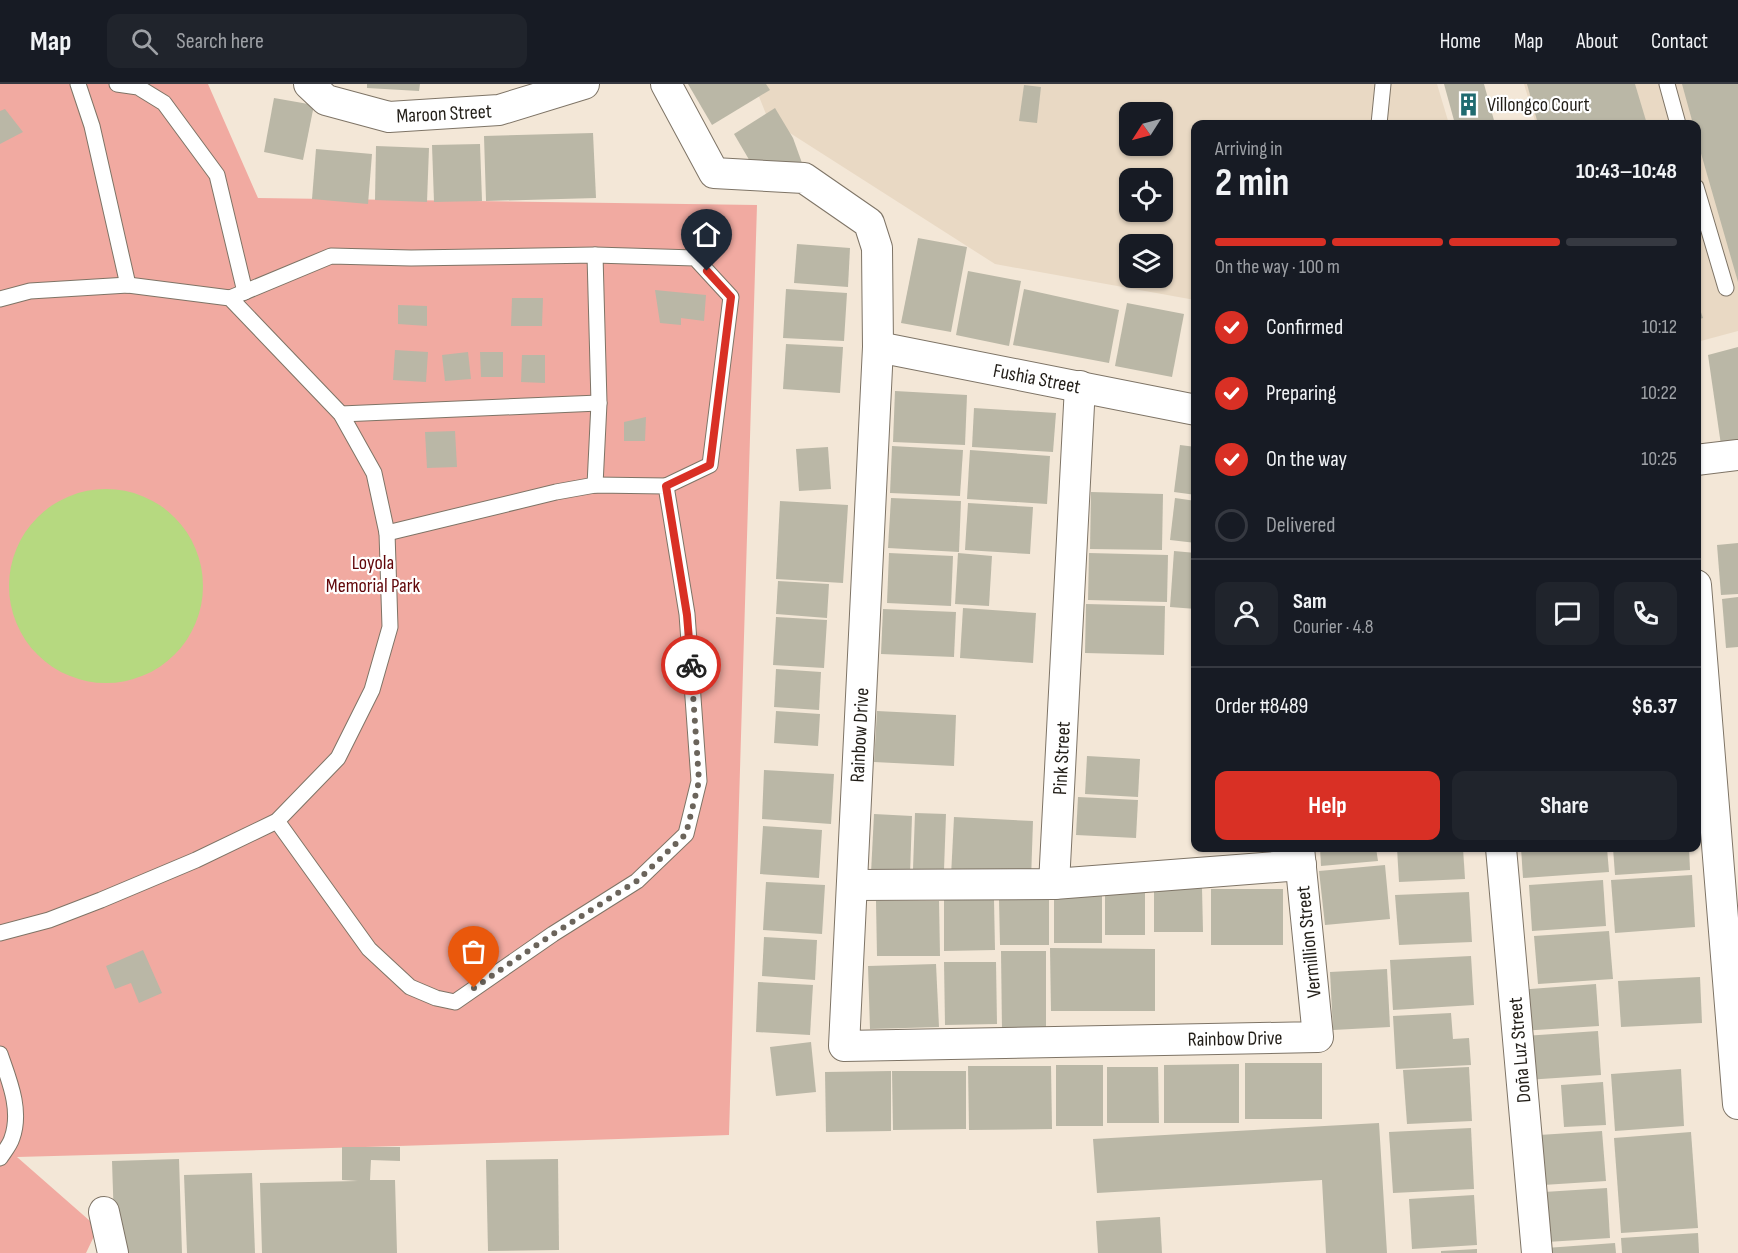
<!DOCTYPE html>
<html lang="en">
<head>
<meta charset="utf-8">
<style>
  :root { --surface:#171b24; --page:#20242c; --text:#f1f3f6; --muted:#9ea1a6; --line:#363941; --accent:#d93025 }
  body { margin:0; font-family:"Sofia Sans Condensed",sans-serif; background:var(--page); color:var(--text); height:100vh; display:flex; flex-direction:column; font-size:22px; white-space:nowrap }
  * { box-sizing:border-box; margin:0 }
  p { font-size:20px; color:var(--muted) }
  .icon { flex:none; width:33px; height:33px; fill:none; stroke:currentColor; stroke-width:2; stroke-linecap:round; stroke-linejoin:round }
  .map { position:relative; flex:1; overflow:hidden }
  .drawer { position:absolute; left:1191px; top:36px; width:510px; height:732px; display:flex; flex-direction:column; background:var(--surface); border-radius:12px; box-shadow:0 2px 4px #0004 }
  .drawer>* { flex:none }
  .needle { width:39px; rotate:234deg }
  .tools { position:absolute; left:1119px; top:18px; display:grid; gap:12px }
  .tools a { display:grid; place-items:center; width:54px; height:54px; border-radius:12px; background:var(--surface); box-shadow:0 2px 4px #0004; font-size:30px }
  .pin { position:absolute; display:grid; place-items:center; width:51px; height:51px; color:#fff; margin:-62px -26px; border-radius:50% 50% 50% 0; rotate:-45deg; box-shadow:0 0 6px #0007 }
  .pin .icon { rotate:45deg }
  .courier { position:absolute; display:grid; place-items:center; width:60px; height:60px; margin:-30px; border:4px solid #d93025; border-radius:50%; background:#fff; color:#222; box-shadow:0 2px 8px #0007 }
  .overview em { font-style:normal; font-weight:700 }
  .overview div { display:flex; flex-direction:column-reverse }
  .overview { display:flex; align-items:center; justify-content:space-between; height:102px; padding:0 24px }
  h1 { font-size:39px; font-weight:700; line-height:45px }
  .bar { display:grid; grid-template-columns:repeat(4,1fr); gap:9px 6px; align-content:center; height:72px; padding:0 24px }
  .bar i { height:8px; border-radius:4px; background:var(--line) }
  .bar .current { background:var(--accent) }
  .bar p { grid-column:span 4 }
  .line { display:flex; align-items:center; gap:15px; padding:0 24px; border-top:2px solid var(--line) }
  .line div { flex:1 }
  .round { display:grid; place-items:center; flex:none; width:63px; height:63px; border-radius:12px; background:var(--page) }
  ol { padding:0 24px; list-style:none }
  li { display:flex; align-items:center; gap:18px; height:66px }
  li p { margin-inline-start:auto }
  li .icon { padding:6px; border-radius:50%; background:var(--accent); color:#fff; stroke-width:4 }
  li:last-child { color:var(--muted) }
  li i { width:33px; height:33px; border:3px solid var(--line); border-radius:50% }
  .action { display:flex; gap:12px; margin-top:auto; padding:12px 24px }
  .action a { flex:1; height:69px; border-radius:12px; background:var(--accent); color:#fff; font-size:24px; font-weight:700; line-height:69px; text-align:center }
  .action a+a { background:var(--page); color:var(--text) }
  header { display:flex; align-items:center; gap:36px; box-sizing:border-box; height:84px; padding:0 30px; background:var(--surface); border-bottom:2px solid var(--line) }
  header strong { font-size:28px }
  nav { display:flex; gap:33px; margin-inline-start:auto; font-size:21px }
  .search { width:420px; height:54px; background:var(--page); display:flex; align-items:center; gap:15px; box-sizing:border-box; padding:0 21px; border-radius:12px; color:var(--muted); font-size:22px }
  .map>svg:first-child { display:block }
  .built { fill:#e9d9c4; fill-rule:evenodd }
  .green { fill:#f1aaa1 }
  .water { fill:#b6d980 }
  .building { fill:#bab7a6 }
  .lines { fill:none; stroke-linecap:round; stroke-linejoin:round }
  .lane-casing { stroke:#7e7466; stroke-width:17 }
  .street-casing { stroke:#7e7466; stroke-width:32 }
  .lane { stroke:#fff; stroke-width:15 }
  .street { stroke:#fff; stroke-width:30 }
  .done { stroke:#6b645b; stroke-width:6; stroke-dasharray:0 10.8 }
  .route { stroke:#d93025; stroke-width:8 }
  .labels { text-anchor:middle; stroke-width:4.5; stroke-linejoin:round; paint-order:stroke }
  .poi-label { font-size:20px; fill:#221e18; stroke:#fff; text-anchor:start }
  .street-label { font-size:20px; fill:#221e18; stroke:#fff }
  .park-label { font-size:20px; fill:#610609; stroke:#fff }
</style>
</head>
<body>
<header>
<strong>Map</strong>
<div class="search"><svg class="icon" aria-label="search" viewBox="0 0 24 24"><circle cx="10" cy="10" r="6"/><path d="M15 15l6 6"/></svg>Search here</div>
<nav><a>Home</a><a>Map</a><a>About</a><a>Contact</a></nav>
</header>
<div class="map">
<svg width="1738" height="1169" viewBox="0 0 1738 1169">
  <rect width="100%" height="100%" fill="#f3e7d7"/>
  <!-- built -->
  <g class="built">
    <path d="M754 0H1437L1449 40H1196L1195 216 995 180 768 35ZM1130 28H1162V62H1130ZM1130 94H1162V128H1130ZM1130 160H1162V194H1130Z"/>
    <polygon points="1524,0 1738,0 1738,247 1697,258 1696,40 1536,40"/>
  </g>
  <!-- green -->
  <path class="green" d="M0 0H208L258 114 757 121 729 1051C491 1060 254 1066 17 1073L98 1144 86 1169H0Z"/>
  <!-- water -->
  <circle class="water" cx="106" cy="502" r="97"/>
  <!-- building -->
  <g class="building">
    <polygon points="367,0 420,0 419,7 367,4"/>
    <polygon points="688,0 766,0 770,6 712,41"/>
    <polygon points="1444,0 1484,0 1495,40 1455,40"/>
    <polygon points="1527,0 1635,0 1647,40 1538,40"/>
    <polygon points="1682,0 1738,0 1738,198 1696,52 1696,40 1693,40"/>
    <polygon points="1024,1 1041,3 1037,39 1019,37"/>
    <polygon points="274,14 314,21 303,76 264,68"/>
    <polygon points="775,24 793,54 802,79 751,79 734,50"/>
    <polygon points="5,25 23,48 0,60 0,27"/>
    <polygon points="593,49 596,114 486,117 484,52"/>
    <polygon points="480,60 482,117 434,118 432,61"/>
    <polygon points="376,62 429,64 427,118 375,116"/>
    <polygon points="316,65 372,70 368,120 312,115"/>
    <polygon points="918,154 967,163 951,248 901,239"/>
    <polygon points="797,160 850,164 848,203 794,199"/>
    <polygon points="968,187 1021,197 1009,262 956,251"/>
    <polygon points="786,205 847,209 844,257 783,254"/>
    <polygon points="1024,205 1119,226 1109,279 1013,261"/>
    <polygon points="655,206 706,211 704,237 681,234 681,241 660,239"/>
    <polygon points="512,214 543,214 542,242 511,242"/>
    <polygon points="1696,214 1703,234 1696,236"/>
    <polygon points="1127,219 1184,230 1172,293 1115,282"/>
    <polygon points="398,221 427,222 427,242 398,240"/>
    <polygon points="786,260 843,263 840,309 783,305"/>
    <polygon points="1738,263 1738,359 1721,361 1708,271"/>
    <polygon points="395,266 428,268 426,298 393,296"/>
    <polygon points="468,268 471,295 445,297 442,271"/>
    <polygon points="480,268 503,268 503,293 481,293"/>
    <polygon points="522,271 545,271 545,299 521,298"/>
    <polygon points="895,307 967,311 965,361 893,358"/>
    <polygon points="974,324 1056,329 1053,368 972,363"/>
    <polygon points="646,333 645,357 624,357 624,338"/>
    <polygon points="455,347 457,383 427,384 425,348"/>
    <polygon points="1180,361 1196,363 1196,411 1174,408"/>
    <polygon points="892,362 963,366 960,412 890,409"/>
    <polygon points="828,363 831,405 799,407 796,365"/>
    <polygon points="970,366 1050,372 1047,420 967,415"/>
    <polygon points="1091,408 1163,410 1162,466 1090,465"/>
    <polygon points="891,414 961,417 959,468 888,464"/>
    <polygon points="1175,414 1196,417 1196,459 1170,456"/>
    <polygon points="780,417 848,421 843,499 776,495"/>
    <polygon points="968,419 1033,423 1030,470 965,466"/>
    <polygon points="1738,459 1738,510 1721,511 1717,461"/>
    <polygon points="1174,467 1196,469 1196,525 1170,523"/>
    <polygon points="889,469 953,472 951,522 887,519"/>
    <polygon points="958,469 992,472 989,522 955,520"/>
    <polygon points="1089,469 1168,471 1167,518 1088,516"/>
    <polygon points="778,497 829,500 827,534 776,530"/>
    <polygon points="1738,513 1738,563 1726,564 1722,515"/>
    <polygon points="1086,520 1165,522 1164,571 1085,569"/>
    <polygon points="963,524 1036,529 1033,579 960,574"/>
    <polygon points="883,525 956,528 954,573 881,570"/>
    <polygon points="776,533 827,536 824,584 773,581"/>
    <polygon points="776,585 821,588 819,626 774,623"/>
    <polygon points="1194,589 1196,589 1196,619 1191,619"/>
    <polygon points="776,627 820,630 818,662 774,659"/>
    <polygon points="877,627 956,631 954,682 874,678"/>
    <polygon points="1087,672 1140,675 1138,713 1085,710"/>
    <polygon points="764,686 834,690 831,740 762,735"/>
    <polygon points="1078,713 1138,716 1136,754 1076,751"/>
    <polygon points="915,729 946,730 944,786 913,785"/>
    <polygon points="874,730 912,732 910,791 871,789"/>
    <polygon points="954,733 1033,737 1031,796 951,792"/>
    <polygon points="763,742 822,746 819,794 760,790"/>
    <polygon points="1320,764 1376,764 1378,777 1321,782"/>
    <polygon points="1397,764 1463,764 1465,795 1399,798"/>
    <polygon points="1521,764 1607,764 1609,788 1523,794"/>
    <polygon points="1613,764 1689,764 1690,786 1615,791"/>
    <polygon points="1385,781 1390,835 1325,841 1319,787"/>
    <polygon points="1692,791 1695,843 1615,849 1611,796"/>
    <polygon points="1603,796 1606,842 1532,847 1529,801"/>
    <polygon points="766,798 825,801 822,850 763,846"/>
    <polygon points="1154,804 1202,804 1203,848 1154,848"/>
    <rect x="1211" y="805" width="72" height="56"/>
    <rect x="1105" y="807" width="40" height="44"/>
    <polygon points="1469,808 1472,858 1399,861 1395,811"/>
    <rect x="1054" y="809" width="48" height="50"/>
    <polygon points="999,815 1049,815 1049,861 1000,861"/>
    <polygon points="944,816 994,816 995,866 944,867"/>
    <polygon points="876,817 939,817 940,872 877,872"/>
    <polygon points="1609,847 1613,895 1538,900 1534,852"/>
    <polygon points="764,853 817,856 815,896 762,892"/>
    <polygon points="1050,864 1155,865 1155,927 1051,927"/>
    <polygon points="143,866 162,909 139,919 131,899 115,905 106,882"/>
    <polygon points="1001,867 1046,867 1046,947 1002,947"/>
    <polygon points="1471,872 1474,921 1393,926 1390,876"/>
    <polygon points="944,878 996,878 997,940 945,941"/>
    <polygon points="936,880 939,943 870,945 868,882"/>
    <polygon points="1387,885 1390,943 1333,946 1330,888"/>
    <polygon points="1700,893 1702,939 1621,943 1618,897"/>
    <polygon points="758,898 813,901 810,951 756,948"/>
    <polygon points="1596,900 1599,942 1520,947 1517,906"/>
    <polygon points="1451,929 1453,955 1469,954 1471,981 1396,985 1393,932"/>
    <polygon points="1598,947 1601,991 1526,996 1523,952"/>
    <polygon points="811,958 816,1008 776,1012 770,963"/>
    <rect x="1245" y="979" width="77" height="56"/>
    <polygon points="1239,980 1239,1039 1164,1039 1164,981"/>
    <rect x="1056" y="981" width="47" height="61"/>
    <polygon points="968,982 1051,982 1052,1045 969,1046"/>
    <polygon points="1107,983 1158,983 1159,1039 1107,1039"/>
    <polygon points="1469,983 1472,1037 1407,1040 1403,986"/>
    <polygon points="1681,985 1684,1042 1615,1047 1611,990"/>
    <polygon points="891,987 891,1047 826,1048 825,988"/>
    <polygon points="892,987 966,987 966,1045 893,1046"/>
    <polygon points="1603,998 1606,1041 1564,1043 1561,1001"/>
    <polygon points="1379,1039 1387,1169 1326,1169 1322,1096 1097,1109 1093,1055"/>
    <polygon points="1471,1044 1474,1105 1393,1109 1389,1048"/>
    <polygon points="1602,1047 1606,1097 1543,1101 1539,1051"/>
    <polygon points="1691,1048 1698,1144 1621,1149 1614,1054"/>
    <polygon points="342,1063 400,1063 400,1077 371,1076 370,1096 395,1096 397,1169 262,1169 260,1099 358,1097 342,1096"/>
    <polygon points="179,1075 182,1169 115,1169 112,1077"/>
    <polygon points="558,1075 559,1166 488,1167 486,1076"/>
    <polygon points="252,1089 255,1169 187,1169 184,1091"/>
    <polygon points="1607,1104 1610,1154 1547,1158 1544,1108"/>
    <polygon points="1474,1111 1477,1161 1412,1165 1409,1115"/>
    <polygon points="1160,1133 1162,1169 1098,1169 1096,1137"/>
    <polygon points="1698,1149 1699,1169 1622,1169 1621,1154"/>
    <polygon points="1615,1159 1616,1169 1546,1169 1546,1164"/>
    <polygon points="1477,1165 1477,1169 1441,1169 1441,1167"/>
  </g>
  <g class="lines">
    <defs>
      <g id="lane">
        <polyline points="78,0 92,42 128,201"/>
        <polyline points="117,0 138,3 164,19 217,91 245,208"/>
        <polyline points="1667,0 1678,40"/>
        <polyline points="1379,40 1383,0"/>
        <polyline points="1696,103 1726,204"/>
        <polyline points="230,214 331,172 411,174 595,171 695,174 731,213 710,381 666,402"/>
        <polyline points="0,215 30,207 128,201 230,214 341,330 374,389 387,449 390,543 372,606 338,674 277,737 196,776 101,816 49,836 0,849"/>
        <polyline points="341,330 599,319"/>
        <polyline points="595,401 599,319 595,171"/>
        <polyline points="277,737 369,865 410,903 436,914 455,918 553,850 637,797 686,750 699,697 687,530 666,402 595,401 556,408 387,449"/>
        <path d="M0 970C9 996 22 1026 12 1054 10 1061 4 1068 0 1074"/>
      </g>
      <g id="street">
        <polyline points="309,0 326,16 389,33 499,26 584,0"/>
        <polyline points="666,0 714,89 804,94 869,139 877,164 878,263 844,962 1318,953 1299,764"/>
        <polyline points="878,263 1196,326"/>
        <polyline points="1696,376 1738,371"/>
        <polyline points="1696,501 1738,1020"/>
        <polyline points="1501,764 1537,1169"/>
        <polyline points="1054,800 1080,302"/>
        <polyline points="852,801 1054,800 1301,781"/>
        <polyline points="104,1128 113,1169"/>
      </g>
    </defs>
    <!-- lane casing -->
    <use href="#lane" class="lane-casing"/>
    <!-- street casing -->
    <use href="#street" class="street-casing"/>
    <!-- lane -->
    <use href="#lane" class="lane"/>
    <!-- street -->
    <use href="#street" class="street"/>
  </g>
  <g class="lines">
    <!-- done -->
    <polyline class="done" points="474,904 553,850 637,797 686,750 699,697 691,581"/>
    <!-- route -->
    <polyline class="route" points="691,581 687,531 666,402 710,381 731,213 707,187"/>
  </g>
  <!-- icons -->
  <defs>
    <symbol id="building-bare" viewBox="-9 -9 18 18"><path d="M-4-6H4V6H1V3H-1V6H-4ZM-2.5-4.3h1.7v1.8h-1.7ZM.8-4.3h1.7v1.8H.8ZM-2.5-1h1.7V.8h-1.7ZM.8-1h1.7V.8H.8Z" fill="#1f6b70" stroke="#fff" stroke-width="2.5" paint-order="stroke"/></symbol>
  </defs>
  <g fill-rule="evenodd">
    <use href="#building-bare" x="1452" y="4" width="33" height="33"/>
  </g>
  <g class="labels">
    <!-- poi labels -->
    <g class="poi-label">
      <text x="1487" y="27">Villongco Court</text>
    </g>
    <!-- street labels -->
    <g class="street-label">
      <text transform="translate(444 29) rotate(-3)" y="7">Maroon Street</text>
      <text transform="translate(1037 294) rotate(11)" y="7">Fushia Street</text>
      <text transform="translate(859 651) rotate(-87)" y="7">Rainbow Drive</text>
      <text transform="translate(1061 674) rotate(-87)" y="7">Pink Street</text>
      <text transform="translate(1308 858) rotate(-96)" y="7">Vermillion Street</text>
      <text transform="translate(1235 954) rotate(-1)" y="7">Rainbow Drive</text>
      <text transform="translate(1519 966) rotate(-95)" y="7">Doña Luz Street</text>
    </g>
    <!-- park labels -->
    <g class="park-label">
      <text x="373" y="485">Loyola<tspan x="373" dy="23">Memorial Park</tspan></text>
    </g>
  </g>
</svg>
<div class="tools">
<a><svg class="needle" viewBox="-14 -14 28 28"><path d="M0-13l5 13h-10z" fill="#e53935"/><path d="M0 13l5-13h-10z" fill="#9ea1a6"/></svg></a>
<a><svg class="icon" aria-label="locate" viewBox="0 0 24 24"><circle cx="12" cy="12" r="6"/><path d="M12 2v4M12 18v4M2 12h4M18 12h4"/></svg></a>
<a><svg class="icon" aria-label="layers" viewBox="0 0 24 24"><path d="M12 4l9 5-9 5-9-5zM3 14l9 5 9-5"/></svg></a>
</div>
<div class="pin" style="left:474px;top:904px;background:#ea580c"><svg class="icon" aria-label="bag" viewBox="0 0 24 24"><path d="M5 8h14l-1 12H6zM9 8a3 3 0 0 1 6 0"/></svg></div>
<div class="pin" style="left:707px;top:187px;background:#1f2937"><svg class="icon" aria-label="home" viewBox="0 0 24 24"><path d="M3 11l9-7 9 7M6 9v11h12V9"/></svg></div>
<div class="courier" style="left:691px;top:581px"><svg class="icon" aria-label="bike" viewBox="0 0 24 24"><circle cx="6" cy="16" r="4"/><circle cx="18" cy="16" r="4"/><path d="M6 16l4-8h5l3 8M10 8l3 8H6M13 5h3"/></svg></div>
<section class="drawer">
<div class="overview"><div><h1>2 min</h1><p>Arriving in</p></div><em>10:43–10:48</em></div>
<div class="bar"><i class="current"></i><i class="current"></i><i class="current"></i><i></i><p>On the way · 100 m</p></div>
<ol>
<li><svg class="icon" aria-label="check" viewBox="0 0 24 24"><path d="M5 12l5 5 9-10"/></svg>Confirmed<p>10:12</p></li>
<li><svg class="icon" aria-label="check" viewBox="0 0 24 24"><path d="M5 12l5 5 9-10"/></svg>Preparing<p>10:22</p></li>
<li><svg class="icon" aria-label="check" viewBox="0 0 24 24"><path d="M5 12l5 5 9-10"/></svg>On the way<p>10:25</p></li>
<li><i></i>Delivered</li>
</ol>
<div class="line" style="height:108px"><a class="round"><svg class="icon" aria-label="person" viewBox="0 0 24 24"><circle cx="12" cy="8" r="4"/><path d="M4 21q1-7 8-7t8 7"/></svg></a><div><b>Sam</b><p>Courier · 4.8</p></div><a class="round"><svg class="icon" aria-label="chat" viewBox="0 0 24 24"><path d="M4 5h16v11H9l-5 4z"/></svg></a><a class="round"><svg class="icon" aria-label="phone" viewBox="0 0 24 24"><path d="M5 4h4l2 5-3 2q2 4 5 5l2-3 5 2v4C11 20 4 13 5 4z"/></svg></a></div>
<div class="line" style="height:78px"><div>Order #8489</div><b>$6.37</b></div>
<div class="action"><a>Help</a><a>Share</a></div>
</section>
</div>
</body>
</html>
